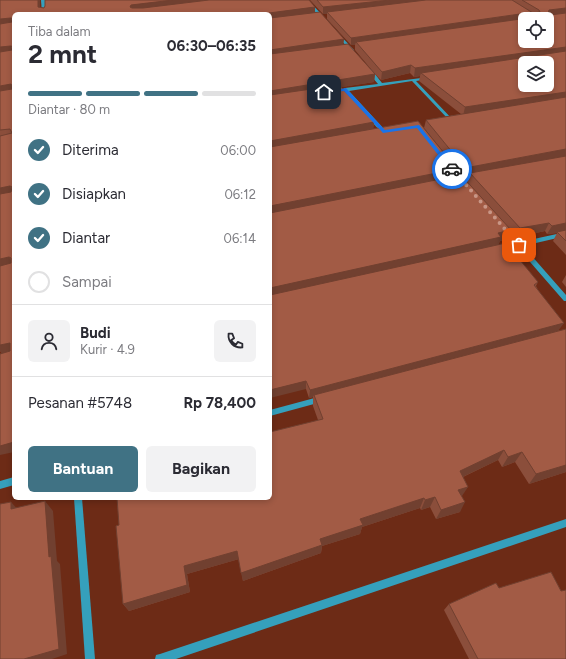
<!DOCTYPE html>
<html lang="id">
<head>
<meta charset="utf-8">
<style>
  :root { --surface:#fff; --page:#f2f2f3; --text:#2b2b33; --muted:#7c7c81; --line:#e1e1e2; --accent:#407284 }
  body { margin:0; font-family:Figtree,sans-serif; background:var(--page); color:var(--text); height:100vh; display:flex; flex-direction:column; font-size:15px; white-space:nowrap }
  * { box-sizing:border-box; margin:0 }
  p { font-size:13px; color:var(--muted) }
  .icon { flex:none; width:22px; height:22px; fill:none; stroke:currentColor; stroke-width:2; stroke-linecap:round; stroke-linejoin:round }
  .map { position:relative; flex:1; overflow:hidden }
  .side { position:absolute; left:12px; top:12px; width:260px; height:488px; display:flex; flex-direction:column; background:var(--surface); border-radius:6px; box-shadow:0 2px 6px #0003 }
  .side>* { flex:none }
  .controls { position:absolute; left:518px; top:12px; display:grid; gap:8px }
  .controls a { display:grid; place-items:center; width:36px; height:36px; border-radius:6px; background:var(--surface); box-shadow:0 2px 6px #0003; font-size:20px }
  .pin { position:absolute; display:grid; place-items:center; width:34px; height:34px; color:#fff; margin:-17px; border-radius:8px; box-shadow:0 2px 6px #0006 }
  .courier { position:absolute; display:grid; place-items:center; width:40px; height:40px; margin:-20px; border:3px solid #1a73e8; border-radius:50%; background:#fff; color:#222; box-shadow:0 1px 5px #0007 }
  .headline em { font-style:normal; font-weight:700 }
  .headline div { display:flex; flex-direction:column-reverse }
  .headline { display:flex; align-items:center; justify-content:space-between; height:68px; padding:0 16px }
  h1 { font-size:26px; font-weight:700; line-height:30px }
  .bar { display:grid; grid-template-columns:repeat(4,1fr); gap:6px 4px; align-content:center; height:48px; padding:0 16px }
  .bar i { height:5px; border-radius:3px; background:var(--line) }
  .bar .current { background:var(--accent) }
  .bar p { grid-column:span 4 }
  .line { display:flex; align-items:center; gap:10px; padding:0 16px; border-top:1px solid var(--line) }
  .line div { flex:1 }
  .round { display:grid; place-items:center; flex:none; width:42px; height:42px; border-radius:6px; background:var(--page) }
  ol { padding:0 16px; list-style:none }
  li { display:flex; align-items:center; gap:12px; height:44px }
  li p { margin-inline-start:auto }
  li .icon { padding:4px; border-radius:50%; background:var(--accent); color:#fff; stroke-width:4 }
  li:last-child { color:var(--muted) }
  li i { width:22px; height:22px; border:2px solid var(--line); border-radius:50% }
  .action { display:flex; gap:8px; margin-top:auto; padding:8px 16px }
  .action a { flex:1; height:46px; border-radius:6px; background:var(--accent); color:#fff; font-size:16px; font-weight:700; line-height:46px; text-align:center }
  .action a+a { background:var(--page); color:var(--text) }
  .map>svg:first-child { display:block }
  .lines { fill:none; stroke-linecap:round; stroke-linejoin:round }
  .minor { fill:#35a0bc; fill-rule:evenodd }
  .wall { fill:#8b4e3b; fill-rule:evenodd }
  .shaded-wall { fill:#714030 }
  .building { fill:#a25b45; stroke:#714030; fill-rule:evenodd }
  .route { fill:#1a73e8 }
  .done { stroke:#c89686; stroke-width:4; stroke-dasharray:0 7.2 }
</style>
</head>
<body>
<div class="map">
<svg width="566" height="659" viewBox="0 0 566 659">
  <rect width="100%" height="100%" fill="#6d2b16"/>
  <g class="lines">
    <!-- minor -->
    <g class="minor">
      <polygon points="41,0 45,0 46,14 42,14"/>
      <polygon points="304,0 308,0 324,17 324,19 322,19"/>
      <polygon points="336,33 338,33 354,50 354,52 352,52 336,35"/>
      <polygon points="367,69 371,69 382,83 429,77 429,79 416,81 454,121 451,123 447,123 447,122 449,120 412,81 349,91 385,130 388,130 390,131 382,133 344,91 341,90 345,88 378,84 367,71"/>
      <polygon points="503,225 505,226 520,242 566,232 566,236 523,246 566,295 566,301 564,301 517,247 500,251 498,250 497,249 498,248 514,244 500,227"/>
      <polygon points="322,396 325,397 326,399 325,401 270,416 270,410"/>
      <polygon points="14,477 14,485 0,489 0,481"/>
      <polygon points="74,498 82,498 95,659 85,659"/>
      <polygon points="566,519 566,527 176,659 155,659 156,655 160,654"/>
    </g>
  </g>
  <!-- wall -->
  <g class="wall">
    <path d="M0 0H40V7L44 8 315 13 344 39 343 44 375 74 355 50V45H351L327 19V14H323L310 0H566V255L553 241 557 233 547 234 545 231 517 237 511 231 508 239 500 241 498 245 538 282 536 286 559 331 566 472 529 484 515 462 502 467 498 460 463 477 462 496V497L460 512 436 519 430 507 421 510 420 508 362 527 360 534 322 546 321 553 243 581 239 559 187 574 190 592 129 611 123 604 119 525 318 420 313 406V397L309 398 306 389 270 14H14V452L2 353 0 351ZM410 73 414 77 420 76 419 81 461 114 426 120 424 128 463 176 469 175 467 182 455 176 373 129 374 122 341 87 374 82 375 74 381 80Z"/>
    <polygon points="566,275 566,287 562,282"/>
    <polygon points="499,588 561,591 566,659 469,659 444,610 449,604"/>
  </g>
  <!-- shaded-wall -->
  <g class="shaded-wall">
    <polygon points="38,0 40,0 40,14 38,7"/>
    <polygon points="173,0 234,0 131,14 130,7 131,5"/>
    <polygon points="390,0 459,0 327,12 327,14 323,14 323,7"/>
    <polygon points="315,7 315,15 270,21 270,14 269,13"/>
    <polygon points="566,8 566,16 546,19 549,10"/>
    <polygon points="527,13 525,19 356,42 355,45 351,45 351,38"/>
    <polygon points="11,18 14,26 0,27 0,19"/>
    <polygon points="344,39 343,47 270,57 270,50"/>
    <polygon points="11,46 14,54 0,55 0,47"/>
    <polygon points="566,47 566,54 421,73 420,76 414,77 415,68"/>
    <polygon points="411,65 410,73 381,80 382,72"/>
    <polygon points="375,74 374,82 270,99 270,91"/>
    <polygon points="11,84 14,93 0,94 0,86"/>
    <polygon points="566,92 566,99 463,116 465,107"/>
    <polygon points="374,122 373,131 270,149 270,141"/>
    <polygon points="566,149 566,157 470,173 469,175 463,176 465,168"/>
    <polygon points="457,169 454,178 270,214 270,206"/>
    <polygon points="10,186 14,195 0,198 0,188"/>
    <polygon points="549,223 545,231 517,237 520,228"/>
    <polygon points="566,223 566,231 557,232 557,233 547,234 552,226"/>
    <polygon points="511,230 508,239 500,241 498,246 270,296 270,288"/>
    <polygon points="9,257 14,266 0,268 0,259"/>
    <polygon points="564,323 558,331 314,395 313,397 309,398 310,390"/>
    <polygon points="10,343 14,350 2,354 0,351 0,345"/>
    <polygon points="306,381 306,389 270,398 270,390"/>
    <polygon points="14,442 14,452 0,455 0,446"/>
    <polygon points="504,450 498,460 454,481 460,471"/>
    <polygon points="522,452 515,462 502,467 508,457"/>
    <polygon points="566,465 566,472 529,484 536,474"/>
    <polygon points="468,487 462,496 453,499 458,490"/>
    <polygon points="435,497 430,507 421,510 425,500"/>
    <polygon points="424,498 420,508 362,527 360,534 322,546 321,553 243,581 241,573 360,519"/>
    <polygon points="45,501 53,511 57,561 60,564 67,654 52,659 24,659 49,557"/>
    <polygon points="11,502 20,512 11,509"/>
    <polygon points="465,502 460,512 436,519 441,510"/>
    <polygon points="237,551 239,559 187,574 190,592 129,611 123,604 184,566"/>
  </g>
  <!-- building -->
  <g class="building">
    <polygon points="0,0 38,0 38,7 44,8 45,6 45,0 173,0 131,5 130,7 132,8 143,8 209,0 309,0 315,7 269,13 269,14 14,14 14,442 0,446 0,354 10,351 10,343 0,345 0,266 11,263 11,258 9,257 0,259 0,194 11,192 12,187 10,186 0,188 0,136 12,133 10,129 0,130 0,91 12,89 12,86 11,84 0,86 0,52 12,50 13,47 11,46 0,47 0,24 12,22 13,19 11,18 0,19"/>
    <polygon points="317,0 390,0 323,7"/>
    <path d="M426 0H512L533 13 540 12 539 10 522 0H566V8L549 10 548 13 550 15 566 13V47L415 68 411 65 382 72 356 42 528 18 529 14 527 13 351 38 327 12ZM525 19H547V41H525Z"/>
    <polygon points="320,12 344,39 270,50 270,18"/>
    <polygon points="348,44 375,74 270,91 270,54"/>
    <path d="M566 51V92L465 107 421 73ZM525 63H547V85H525Z"/>
    <polygon points="339,85 374,122 270,141 270,95"/>
    <polygon points="566,97 566,149 465,168 426,120"/>
    <polygon points="418,121 457,169 270,206 270,147"/>
    <polygon points="566,156 566,223 552,226 549,223 520,228 470,173"/>
    <polygon points="461,175 511,230 498,233 501,237 270,288 270,213"/>
    <polygon points="566,230 566,241 557,232"/>
    <polygon points="506,243 538,282 534,285 564,323 310,390 306,381 270,390 270,295"/>
    <polygon points="566,329 566,465 536,474 522,452 508,457 504,450 460,471 468,487 458,490 465,502 441,510 435,497 425,500 424,498 360,519 363,525 320,539 322,545 241,573 237,551 184,566 187,585 123,604 116,526 119,525 117,498 270,498 270,432 323,419 314,395"/>
    <polygon points="45,501 49,557 51,556 59,649 24,659 0,659 0,504 11,502 11,509"/>
    <polygon points="551,572 561,591 566,590 566,659 478,659 449,604 496,583 499,588"/>
  </g>
  <!-- route -->
  <polygon class="route" points="346,88 385,130 419,125 453,168 453,170 450,170 417,128 383,133 344,91 324,93 322,92"/>
  <g class="lines">
    <!-- done -->
    <polyline class="done" points="452,169 519,245"/>
  </g>
</svg>
<div class="controls">
<a><svg class="icon" aria-label="locate" viewBox="0 0 24 24"><circle cx="12" cy="12" r="6"/><path d="M12 2v4M12 18v4M2 12h4M18 12h4"/></svg></a>
<a><svg class="icon" aria-label="layers" viewBox="0 0 24 24"><path d="M12 4l9 5-9 5-9-5zM3 14l9 5 9-5"/></svg></a>
</div>
<div class="pin" style="left:519px;top:245px;background:#ea580c"><svg class="icon" aria-label="bag" viewBox="0 0 24 24"><path d="M5 8h14l-1 12H6zM9 8a3 3 0 0 1 6 0"/></svg></div>
<div class="pin" style="left:324px;top:92px;background:#1f2937"><svg class="icon" aria-label="home" viewBox="0 0 24 24"><path d="M3 11l9-7 9 7M6 9v11h12V9"/></svg></div>
<div class="courier" style="left:452px;top:169px"><svg class="icon" aria-label="car" viewBox="0 0 24 24"><path d="M5 17H2v-5l4-1 3-4h7l3 4 3 1v5h-3M9 17h6M6 11h13"/><circle cx="7" cy="17" r="2"/><circle cx="17" cy="17" r="2"/></svg></div>
<section class="side">
<div class="headline"><div><h1>2 mnt</h1><p>Tiba dalam</p></div><em>06:30–06:35</em></div>
<div class="bar"><i class="current"></i><i class="current"></i><i class="current"></i><i></i><p>Diantar · 80 m</p></div>
<ol>
<li><svg class="icon" aria-label="check" viewBox="0 0 24 24"><path d="M5 12l5 5 9-10"/></svg>Diterima<p>06:00</p></li>
<li><svg class="icon" aria-label="check" viewBox="0 0 24 24"><path d="M5 12l5 5 9-10"/></svg>Disiapkan<p>06:12</p></li>
<li><svg class="icon" aria-label="check" viewBox="0 0 24 24"><path d="M5 12l5 5 9-10"/></svg>Diantar<p>06:14</p></li>
<li><i></i>Sampai</li>
</ol>
<div class="line" style="height:72px"><a class="round"><svg class="icon" aria-label="person" viewBox="0 0 24 24"><circle cx="12" cy="8" r="4"/><path d="M4 21q1-7 8-7t8 7"/></svg></a><div><b>Budi</b><p>Kurir · 4.9</p></div><a class="round"><svg class="icon" aria-label="phone" viewBox="0 0 24 24"><path d="M5 4h4l2 5-3 2q2 4 5 5l2-3 5 2v4C11 20 4 13 5 4z"/></svg></a></div>
<div class="line" style="height:52px"><div>Pesanan #5748</div><b>Rp 78,400</b></div>
<div class="action"><a>Bantuan</a><a>Bagikan</a></div>
</section>
</div>
</body>
</html>
